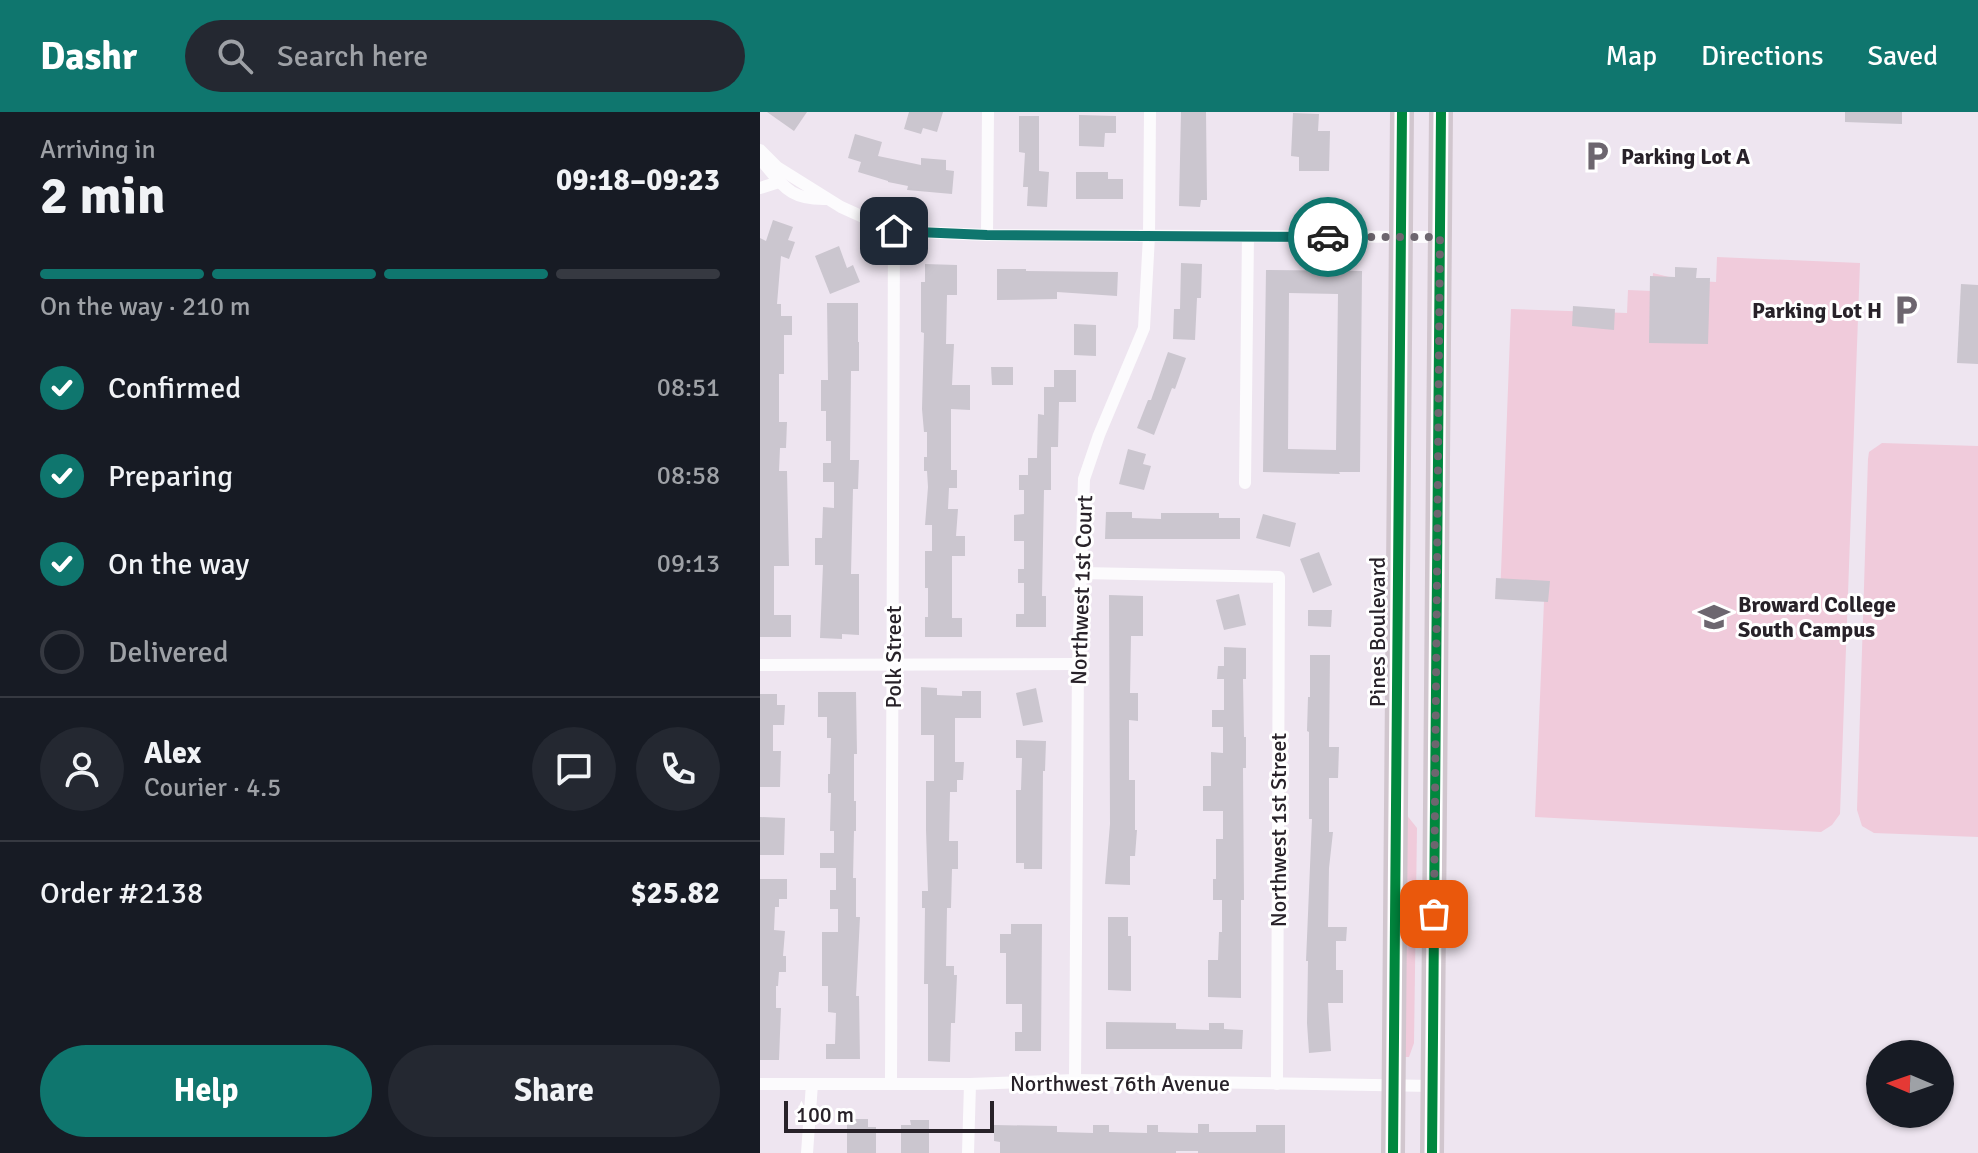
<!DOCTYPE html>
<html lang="en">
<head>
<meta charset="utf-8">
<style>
  :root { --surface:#171b24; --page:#242831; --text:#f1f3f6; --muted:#9ea1a6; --line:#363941; --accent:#0f766e }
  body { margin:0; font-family:Signika,sans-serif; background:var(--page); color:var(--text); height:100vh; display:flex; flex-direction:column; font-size:30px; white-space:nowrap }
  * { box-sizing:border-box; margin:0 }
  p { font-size:26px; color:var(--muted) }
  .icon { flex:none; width:44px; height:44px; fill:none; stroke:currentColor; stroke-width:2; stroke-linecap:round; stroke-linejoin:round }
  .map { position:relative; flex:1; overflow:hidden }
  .details { display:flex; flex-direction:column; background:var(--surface); width:760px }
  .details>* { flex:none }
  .needle { width:52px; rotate:272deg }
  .buttons { position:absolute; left:1106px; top:928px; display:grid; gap:16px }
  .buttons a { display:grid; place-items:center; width:88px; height:88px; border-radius:50%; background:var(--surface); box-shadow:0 2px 6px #0004; font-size:40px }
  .scale { position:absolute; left:24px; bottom:20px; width:210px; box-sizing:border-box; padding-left:8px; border:4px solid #282229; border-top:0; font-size:22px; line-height:28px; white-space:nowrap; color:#282229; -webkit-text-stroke:6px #fff; paint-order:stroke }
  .pin { position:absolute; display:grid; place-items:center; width:68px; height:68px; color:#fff; margin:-34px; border-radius:16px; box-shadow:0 4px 12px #0006 }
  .courier { position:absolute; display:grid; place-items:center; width:80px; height:80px; margin:-40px; border:6px solid #0f766e; border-radius:50%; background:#fff; color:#222; box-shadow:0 2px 10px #0007 }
  .summary em { font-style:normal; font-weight:700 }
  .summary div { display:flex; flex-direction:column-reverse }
  .summary { display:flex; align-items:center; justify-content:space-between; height:136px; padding:0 40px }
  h1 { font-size:52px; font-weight:700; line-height:60px }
  .bar { display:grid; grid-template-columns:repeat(4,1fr); gap:12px 8px; align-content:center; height:96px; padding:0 40px }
  .bar i { height:10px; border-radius:6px; background:var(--line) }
  .bar .active { background:var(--accent) }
  .bar p { grid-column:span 4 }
  .line { display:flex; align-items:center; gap:20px; padding:0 40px; border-top:2px solid var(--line) }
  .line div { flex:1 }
  .round { display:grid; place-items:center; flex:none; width:84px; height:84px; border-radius:42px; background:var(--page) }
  ol { padding:0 40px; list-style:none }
  li { display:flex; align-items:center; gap:24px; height:88px }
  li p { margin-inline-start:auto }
  li .icon { padding:8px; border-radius:50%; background:var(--accent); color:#fff; stroke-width:4 }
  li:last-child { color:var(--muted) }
  li i { width:44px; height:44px; border:4px solid var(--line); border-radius:50% }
  .button { display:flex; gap:16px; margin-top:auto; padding:16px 40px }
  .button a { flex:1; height:92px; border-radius:48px; background:var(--accent); color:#fff; font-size:32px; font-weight:700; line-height:92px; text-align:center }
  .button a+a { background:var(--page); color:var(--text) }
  header { display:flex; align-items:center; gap:48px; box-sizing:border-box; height:112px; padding:0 40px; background:var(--accent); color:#fff }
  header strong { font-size:38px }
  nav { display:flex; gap:44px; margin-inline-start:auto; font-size:28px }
  .search { width:560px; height:72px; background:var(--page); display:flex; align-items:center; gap:20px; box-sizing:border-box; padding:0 28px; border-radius:44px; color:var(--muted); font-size:30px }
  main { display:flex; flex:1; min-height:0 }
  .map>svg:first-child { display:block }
  .green { fill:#f0cbdb }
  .building { fill:#cbc6cf; fill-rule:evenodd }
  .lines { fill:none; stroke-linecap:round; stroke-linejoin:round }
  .street { stroke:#fcfbfd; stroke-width:12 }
  .highway { stroke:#d1c6ce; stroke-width:24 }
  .cycleway-casing { stroke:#fff; stroke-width:15 }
  .cycleway { stroke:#00873e; stroke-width:10 }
  .done { stroke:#6d666f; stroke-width:8; stroke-dasharray:0 14.4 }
  .route { stroke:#0f766e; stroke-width:10 }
  .labels { text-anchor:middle; stroke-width:6; stroke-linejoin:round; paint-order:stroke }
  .poi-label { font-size:22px; font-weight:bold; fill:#282229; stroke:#fff; text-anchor:start }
  .street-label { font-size:22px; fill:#282229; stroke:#fff }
</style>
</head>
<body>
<header>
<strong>Dashr</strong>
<div class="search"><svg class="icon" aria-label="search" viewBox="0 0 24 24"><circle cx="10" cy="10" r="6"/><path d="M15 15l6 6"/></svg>Search here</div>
<nav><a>Map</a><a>Directions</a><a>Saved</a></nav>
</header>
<main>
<section class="details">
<div class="summary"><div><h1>2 min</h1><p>Arriving in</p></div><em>09:18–09:23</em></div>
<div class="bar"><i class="active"></i><i class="active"></i><i class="active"></i><i></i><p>On the way · 210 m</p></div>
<ol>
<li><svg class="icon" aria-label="check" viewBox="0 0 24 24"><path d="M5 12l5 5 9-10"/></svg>Confirmed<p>08:51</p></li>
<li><svg class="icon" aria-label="check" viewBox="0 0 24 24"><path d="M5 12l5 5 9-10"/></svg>Preparing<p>08:58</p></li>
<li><svg class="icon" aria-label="check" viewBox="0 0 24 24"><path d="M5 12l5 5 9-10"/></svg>On the way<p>09:13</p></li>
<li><i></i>Delivered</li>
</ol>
<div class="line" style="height:144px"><a class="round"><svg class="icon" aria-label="person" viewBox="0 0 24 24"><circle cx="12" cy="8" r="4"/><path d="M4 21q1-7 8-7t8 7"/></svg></a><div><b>Alex</b><p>Courier · 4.5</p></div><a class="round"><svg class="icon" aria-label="chat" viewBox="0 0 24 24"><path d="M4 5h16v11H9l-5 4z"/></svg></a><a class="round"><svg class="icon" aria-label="phone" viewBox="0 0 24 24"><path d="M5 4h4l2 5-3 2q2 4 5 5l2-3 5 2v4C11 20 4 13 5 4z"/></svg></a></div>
<div class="line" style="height:104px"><div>Order #2138</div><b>$25.82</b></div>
<div class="button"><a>Help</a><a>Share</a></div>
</section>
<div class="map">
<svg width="1218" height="1041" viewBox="0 0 1218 1041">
  <rect width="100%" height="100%" fill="#eee5f0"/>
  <!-- green -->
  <g class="green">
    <polygon points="957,145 1100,151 1080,702 1072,713 1061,720 775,705 784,489 740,487 751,197 867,201 868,178 892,179 893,161 921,168 956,170"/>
    <polygon points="1122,331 1218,334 1218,725 1114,721 1102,714 1097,698 1108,347 1109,340"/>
    <polygon points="645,701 657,716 654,931 649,945 642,945"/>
  </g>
  <!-- building -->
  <g class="building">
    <polygon points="7,0 47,0 34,19"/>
    <polygon points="149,0 183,0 177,20 163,16 161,22 144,17"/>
    <polygon points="421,0 446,0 447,88 441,88 440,95 419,94"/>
    <polygon points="1085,0 1142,0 1142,12 1085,10"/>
    <polygon points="533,1 559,2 558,19 570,19 569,59 539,59 539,45 531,44"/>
    <polygon points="319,3 356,4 356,21 345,21 344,35 319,34"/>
    <polygon points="259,4 279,4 279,59 289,60 287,95 267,94 268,75 263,75 265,41 259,40"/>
    <polygon points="95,22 122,30 118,44 161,53 161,46 186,48 186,58 194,59 192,82 147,78 148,74 128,70 128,69 98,60 101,50 88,46"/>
    <polygon points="316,60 348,60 348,67 363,67 363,87 316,87"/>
    <polygon points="13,108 33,115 28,128 35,130 29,147 21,144 17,192 21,192 21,204 32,204 32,223 24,223 24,262 19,262 19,310 27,310 26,336 20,336 19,359 27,359 29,454 14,454 14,503 31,503 31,525 0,525 0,126 6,129"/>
    <polygon points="79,134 87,156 93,153 100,170 70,182 55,144"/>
    <polygon points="421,151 442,152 441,186 437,186 435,228 413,227 414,197 420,197"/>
    <polygon points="165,152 197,153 197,183 187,183 186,232 194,232 192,273 210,273 210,298 191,297 191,358 197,358 197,376 189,376 188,397 198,397 196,424 205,424 205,444 192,444 192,506 202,506 202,525 165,525 165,505 168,505 168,476 165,476 165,439 172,439 172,413 165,413 168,375 167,359 164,359 164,345 167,345 167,320 164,320 162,297 164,221 161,220 161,170 165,170"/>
    <polygon points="915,155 937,156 936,166 950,166 948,232 889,231 890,164 915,165"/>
    <polygon points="237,157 266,157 266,159 358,160 357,184 297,180 297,187 237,188"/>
    <path d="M506 158 602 159 600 360H579L580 362 503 360ZM529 181 578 182 576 338 528 337Z"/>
    <polygon points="1201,172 1218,173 1218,252 1197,251"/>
    <polygon points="67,191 98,191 98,230 99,230 99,259 91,259 90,348 99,348 98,377 93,377 91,462 99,462 99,523 82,522 82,527 60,526 63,453 55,453 55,426 62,426 63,395 74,396 74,370 63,370 63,351 71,351 71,329 66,329 66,299 61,299 61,268 68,268"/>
    <polygon points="813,194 855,197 854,218 812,214"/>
    <polygon points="314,212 336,213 336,244 314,243"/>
    <polygon points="408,240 426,246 415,277 412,276 394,323 377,316 388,288 391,288"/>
    <polygon points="231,255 253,255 253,273 232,273"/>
    <polygon points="294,258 316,258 316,290 299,290 298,335 291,335 291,378 284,378 282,484 286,484 286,515 256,515 256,502 264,502 264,471 258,471 258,457 264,457 264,429 254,429 254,403 264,402 264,378 259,378 259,363 268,363 268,346 277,346 278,302 284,303 284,275 294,275"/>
    <polygon points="368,337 386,342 383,352 391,354 384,378 359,372"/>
    <polygon points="346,400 372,400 372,406 401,407 401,401 459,401 459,406 480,406 480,427 345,427"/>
    <polygon points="503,402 536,411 530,435 496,426"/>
    <polygon points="559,440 572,473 553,481 540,447"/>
    <polygon points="736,466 790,469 788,490 735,487"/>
    <polygon points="479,482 486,513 464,518 456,488"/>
    <polygon points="349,483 383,484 383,524 371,524 370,581 378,581 378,609 369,608 369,668 375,668 375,718 377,718 375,744 370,744 370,773 345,772 350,712"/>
    <polygon points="548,498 572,498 571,515 548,514"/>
    <polygon points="464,535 486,536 486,567 483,567 484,625 486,625 486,656 483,656 484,788 481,788 481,886 448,885 448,848 458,848 459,820 462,820 462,788 453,788 453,767 456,767 456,727 463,727 463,699 443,699 443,674 451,674 451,640 463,641 463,615 452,615 452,598 464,598 464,567 457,567 458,554 464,554"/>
    <polygon points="550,543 570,543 569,635 579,635 578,666 569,666 569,720 573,720 569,756 568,815 587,815 586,829 576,829 576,858 583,858 583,891 568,891 571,939 549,941 547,911 548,849 546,849 552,707 549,707 549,620 547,619 548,585 550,585"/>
    <polygon points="161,575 177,576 177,583 202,584 202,579 221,579 221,606 195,606 195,650 204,650 203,668 197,668 197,680 190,680 189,729 198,729 198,757 192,757 191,796 187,796 186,854 194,854 194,863 197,863 195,911 191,911 190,950 168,949 168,872 164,872 165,796 162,796 162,779 168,779 166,718 166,669 174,669 174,623 161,623"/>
    <polygon points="276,576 283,610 263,614 256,581"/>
    <polygon points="58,580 96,580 97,642 94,642 94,689 96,689 96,719 94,719 93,766 96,766 96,805 100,805 96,884 99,884 100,947 66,947 66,932 75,932 76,901 68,900 68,874 62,874 62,820 78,820 78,797 70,797 70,778 76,778 76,756 60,756 60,741 74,741 74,719 70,719 71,681 68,681 68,662 70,662 71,626 67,626 67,605 58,605"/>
    <polygon points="0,582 17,582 17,593 25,593 24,613 13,613 13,639 21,639 20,675 0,675"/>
    <polygon points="256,628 286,629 285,659 283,659 282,757 264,757 264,751 256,751 256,678 261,678 262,646 256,646"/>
    <polygon points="0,705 25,706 24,743 0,743"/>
    <polygon points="0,767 27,767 27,787 19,787 19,795 15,795 14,818 25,819 23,844 26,844 26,860 19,860 18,874 16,874 16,896 21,896 19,948 0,948"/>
    <polygon points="348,805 368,805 368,824 371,824 371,879 348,878"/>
    <polygon points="251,812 282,812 281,939 255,939 255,920 262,920 262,892 246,892 246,841 240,841 240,822 251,822"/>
    <polygon points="346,910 416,911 416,917 449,918 449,911 464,911 464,917 483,918 482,937 346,937"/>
    <polygon points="87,1007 108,1007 108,1015 116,1015 116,1041 87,1041"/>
    <polygon points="150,1008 169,1008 169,1041 141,1041 141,1013 151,1013"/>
    <polygon points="438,1012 449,1012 449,1020 496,1020 496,1013 525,1013 525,1041 438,1041 438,1039 416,1039 416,1041 240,1041 240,1030 234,1029 234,1013 297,1014 297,1020 333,1021 333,1013 349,1013 349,1020 387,1021 387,1013 398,1013 398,1020 438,1021"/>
  </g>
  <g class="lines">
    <!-- street -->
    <g class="street">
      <polyline points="0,38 17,55 81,95 134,119 227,123 680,125"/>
      <path d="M2 49C24 75 30 88 67 87"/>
      <polyline points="0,76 19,70"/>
      <polyline points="227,123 228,0"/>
      <polyline points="485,371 488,124"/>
      <polyline points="321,461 519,465 517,972"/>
      <polyline points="0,553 318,552"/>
      <polyline points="315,968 318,552 324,367 339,323 384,216 389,124 390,0"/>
      <polyline points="131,971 134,119"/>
      <polyline points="0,972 210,972 315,968 673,974"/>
      <polyline points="47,1041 52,972"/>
      <polyline points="208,1041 210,972"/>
    </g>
    <!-- highway -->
    <g class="highway">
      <polyline points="633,1041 642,0"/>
      <polyline points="672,1041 681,0"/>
    </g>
    <defs>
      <g id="cycleway">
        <polyline points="633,1041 642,0"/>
        <polyline points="672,1041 681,0"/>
      </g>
    </defs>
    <!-- cycleway casing -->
    <use href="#cycleway" class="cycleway-casing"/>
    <!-- cycleway -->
    <use href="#cycleway" class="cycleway"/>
  </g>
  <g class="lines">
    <!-- done -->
    <polyline class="done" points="568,125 680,125 674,802"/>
    <!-- route -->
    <polyline class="route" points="134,119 227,123 568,125"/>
  </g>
  <!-- icons -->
  <defs>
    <symbol id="parking-bare" viewBox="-9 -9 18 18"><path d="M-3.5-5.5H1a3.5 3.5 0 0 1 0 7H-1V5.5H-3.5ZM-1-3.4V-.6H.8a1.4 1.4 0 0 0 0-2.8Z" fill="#6d666f" stroke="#fff" stroke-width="2.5" paint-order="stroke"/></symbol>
    <symbol id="university-bare" viewBox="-9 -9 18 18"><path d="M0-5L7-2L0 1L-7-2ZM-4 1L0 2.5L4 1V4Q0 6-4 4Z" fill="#6d666f" stroke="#fff" stroke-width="2.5" paint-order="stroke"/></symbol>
  </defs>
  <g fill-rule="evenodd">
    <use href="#parking-bare" x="815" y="22" width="44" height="44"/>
    <use href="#parking-bare" x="1124" y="176" width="44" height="44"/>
    <use href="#university-bare" x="932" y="483" width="44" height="44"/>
  </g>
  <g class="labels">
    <!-- poi labels -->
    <g class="poi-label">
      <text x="861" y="52">Parking Lot A</text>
      <text x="1122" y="206" text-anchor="end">Parking Lot H</text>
      <text x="978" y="500">Broward College<tspan x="978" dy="25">South Campus</tspan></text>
    </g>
    <!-- street labels -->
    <g class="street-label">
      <text transform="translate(321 478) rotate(-88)" y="8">Northwest 1st Court</text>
      <text transform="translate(617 520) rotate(-90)" y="8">Pines Boulevard</text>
      <text transform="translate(133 545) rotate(-90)" y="8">Polk Street</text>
      <text transform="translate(518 718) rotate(-90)" y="8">Northwest 1st Street</text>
      <text x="360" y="979">Northwest 76th Avenue</text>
    </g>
  </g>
</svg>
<div class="buttons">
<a><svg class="needle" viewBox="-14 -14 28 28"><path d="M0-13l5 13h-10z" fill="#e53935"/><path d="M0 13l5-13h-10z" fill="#9ea1a6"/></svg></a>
</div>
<div class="scale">100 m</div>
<div class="pin" style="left:674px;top:802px;background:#ea580c"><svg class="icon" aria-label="bag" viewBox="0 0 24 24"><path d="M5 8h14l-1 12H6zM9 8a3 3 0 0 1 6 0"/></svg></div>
<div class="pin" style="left:134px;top:119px;background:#1f2937"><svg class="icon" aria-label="home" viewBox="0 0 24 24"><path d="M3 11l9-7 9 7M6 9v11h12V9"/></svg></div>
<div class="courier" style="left:568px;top:125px"><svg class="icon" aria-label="car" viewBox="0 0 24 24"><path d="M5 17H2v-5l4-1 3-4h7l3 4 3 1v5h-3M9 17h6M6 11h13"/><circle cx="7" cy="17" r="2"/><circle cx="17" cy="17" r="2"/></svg></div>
</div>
</main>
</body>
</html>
